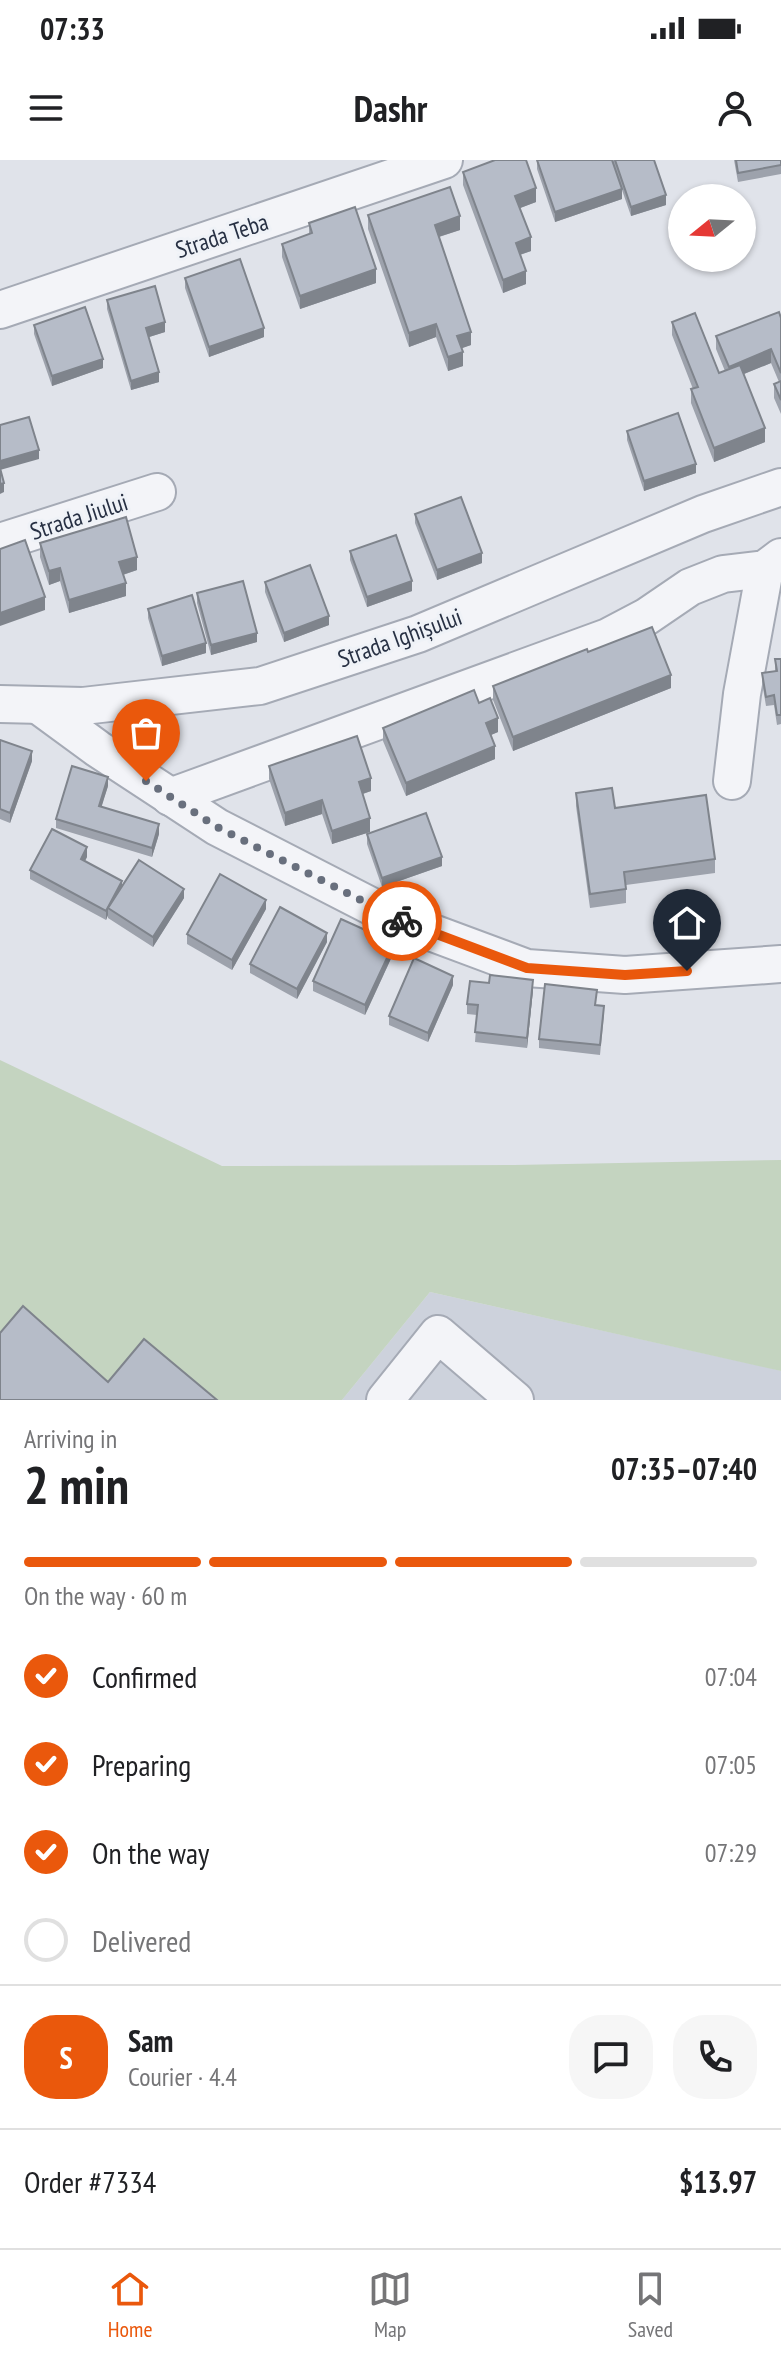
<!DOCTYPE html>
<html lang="en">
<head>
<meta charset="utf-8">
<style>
  :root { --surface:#fff; --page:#f6f6f6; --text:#202124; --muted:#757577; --line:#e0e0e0; --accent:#ea580c }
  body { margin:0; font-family:"PT Sans Narrow",sans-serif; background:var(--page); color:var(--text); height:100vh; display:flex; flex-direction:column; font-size:30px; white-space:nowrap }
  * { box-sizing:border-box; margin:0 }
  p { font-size:26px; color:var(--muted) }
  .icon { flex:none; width:44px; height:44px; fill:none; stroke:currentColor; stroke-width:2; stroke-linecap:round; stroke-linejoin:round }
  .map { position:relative; height:1240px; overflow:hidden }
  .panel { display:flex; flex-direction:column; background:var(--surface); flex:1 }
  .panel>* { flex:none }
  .needle { width:52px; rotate:252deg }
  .tools { position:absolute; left:668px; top:24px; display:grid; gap:16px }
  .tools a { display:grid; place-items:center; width:88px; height:88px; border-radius:50%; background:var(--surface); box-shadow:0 2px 6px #0004; font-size:40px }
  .pin { position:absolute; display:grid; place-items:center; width:68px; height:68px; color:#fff; margin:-82px -34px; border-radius:50% 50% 50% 0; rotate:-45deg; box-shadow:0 0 8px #0007 }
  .pin .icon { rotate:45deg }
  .courier { position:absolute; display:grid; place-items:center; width:80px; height:80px; margin:-40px; border:6px solid #ea580c; border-radius:50%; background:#fff; color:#222; box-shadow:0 2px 10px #0007 }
  .summary em { font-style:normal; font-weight:700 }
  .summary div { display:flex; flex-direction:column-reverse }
  .summary { display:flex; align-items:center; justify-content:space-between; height:136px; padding:0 24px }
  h1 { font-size:52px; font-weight:700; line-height:60px }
  .bar { display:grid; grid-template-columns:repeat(4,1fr); gap:12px 8px; align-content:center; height:96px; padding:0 24px }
  .bar i { height:10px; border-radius:6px; background:var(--line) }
  .bar .selected { background:var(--accent) }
  .bar p { grid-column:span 4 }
  .line { display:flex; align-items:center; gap:20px; padding:0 24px; border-top:2px solid var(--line) }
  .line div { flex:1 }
  .round { display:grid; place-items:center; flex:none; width:84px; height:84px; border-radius:32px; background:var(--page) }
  ol { padding:0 24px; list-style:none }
  li { display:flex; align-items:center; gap:24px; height:88px }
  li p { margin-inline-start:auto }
  li .icon { padding:8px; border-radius:50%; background:var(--accent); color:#fff; stroke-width:4 }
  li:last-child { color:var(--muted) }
  li i { width:44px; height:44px; border:4px solid var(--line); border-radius:50% }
  .status { display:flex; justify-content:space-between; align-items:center; height:56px; padding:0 40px; background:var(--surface); direction:ltr }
  .status svg { height:22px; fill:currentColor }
  header { display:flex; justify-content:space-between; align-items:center; height:104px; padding:0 24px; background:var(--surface); font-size:36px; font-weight:700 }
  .dock { display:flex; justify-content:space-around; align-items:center; height:112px; border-top:2px solid var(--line); background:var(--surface); font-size:22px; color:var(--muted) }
  .dock a { display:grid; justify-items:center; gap:4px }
  .dock .selected { color:var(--accent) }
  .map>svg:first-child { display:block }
  .built { fill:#cdd2dc }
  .green { fill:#c4d4c0 }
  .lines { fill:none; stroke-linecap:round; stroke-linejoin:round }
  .minor-casing { stroke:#a5aab5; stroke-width:40 }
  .minor { stroke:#f3f4f8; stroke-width:36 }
  .wall { fill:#9da2ac }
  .shaded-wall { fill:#7f848c }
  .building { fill:#b6bcc8; stroke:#7f848c; stroke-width:2 }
  .done { stroke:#686f7d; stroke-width:8; stroke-dasharray:0 14.4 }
  .route { stroke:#ea580c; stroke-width:10 }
  .labels { text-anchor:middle; stroke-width:6; stroke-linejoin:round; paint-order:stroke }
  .street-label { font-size:24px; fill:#273043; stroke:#eff2f7 }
</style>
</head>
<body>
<div class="status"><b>07:33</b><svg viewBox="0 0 49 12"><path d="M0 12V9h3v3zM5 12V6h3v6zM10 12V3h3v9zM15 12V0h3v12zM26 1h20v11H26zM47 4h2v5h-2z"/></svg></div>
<header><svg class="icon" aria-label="menu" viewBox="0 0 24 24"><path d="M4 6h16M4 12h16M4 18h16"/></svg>Dashr<svg class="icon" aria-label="person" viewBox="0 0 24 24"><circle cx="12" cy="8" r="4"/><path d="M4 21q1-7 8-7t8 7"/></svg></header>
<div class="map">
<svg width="781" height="1240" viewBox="0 0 781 1240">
  <rect width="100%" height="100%" fill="#e0e3ea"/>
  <!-- built -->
  <polygon class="built" points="430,1132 770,1208 781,1211 781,1240 342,1240"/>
  <!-- green -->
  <polygon class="green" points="0,900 222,1006 514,1005 781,1000 781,1211 430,1132 342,1240 0,1240"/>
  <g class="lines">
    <defs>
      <g id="minor">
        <polyline points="0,150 444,0"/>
        <polyline points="0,382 157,332"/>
        <polyline points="0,544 83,546 260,526 418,474 703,354 781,327"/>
        <polyline points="38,545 98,589 217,667 398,760 527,808 625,815 781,804"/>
        <polyline points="732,621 742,534 765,409"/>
        <polyline points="170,637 608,477 646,457 690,427 723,414 765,409 781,397"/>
        <polyline points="385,1240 438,1174 515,1240"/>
      </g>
    </defs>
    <!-- minor casing -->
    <use href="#minor" class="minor-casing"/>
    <!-- minor -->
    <use href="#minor" class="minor"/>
  </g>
  <!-- wall -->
  <g class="wall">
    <polygon points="537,0 654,0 666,45 631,56 622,30 622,39 555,62 537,9"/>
    <polygon points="734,0 781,0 781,14 738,22"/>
    <polygon points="463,12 536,42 520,48 531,91 520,95 526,124 503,133 463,25"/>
    <polygon points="368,55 460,70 439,77 471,185 461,188 463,206 448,211 436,177 409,187 368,69"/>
    <polygon points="309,63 376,123 300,149 282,97 282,84 309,75"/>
    <polygon points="185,118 264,177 209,197 185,128"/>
    <polygon points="107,140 165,172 149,177 159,222 131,230 107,149"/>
    <polygon points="781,158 781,254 774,238 774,224 779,222 771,203 744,214 765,282 714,302 691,243 691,229 693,229 672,175 672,162 719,213 725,211 716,189 716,176"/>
    <polygon points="34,165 103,208 52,226 34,174"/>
    <polygon points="627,271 696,313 644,331 627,280"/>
    <polygon points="415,354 482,403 437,420 415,363"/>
    <polygon points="40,383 137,410 123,415 126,436 69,453 60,421 49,425 40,397"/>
    <polygon points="350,391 412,431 367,447 350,400"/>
    <polygon points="265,422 329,465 284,482 265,432"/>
    <polygon points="197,433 257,482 211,495 197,443"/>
    <polygon points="148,449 206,493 162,506 148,458"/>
    <polygon points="588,492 671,528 513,591 493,540 493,526"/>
    <polygon points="775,499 781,499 781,564 777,565 774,545 766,546 762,522 762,513 775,511"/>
    <polygon points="479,543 498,572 491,575 495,599 406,636 383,581 383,568"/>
    <polygon points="0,580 32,601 10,663 0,659"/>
    <polygon points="269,606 371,631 363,634 370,672 332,684 322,654 285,666 269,619"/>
    <polygon points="108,626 101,647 159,674 152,697 56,668 56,659"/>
    <polygon points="576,633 615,648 715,699 715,713 626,725 626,743 590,748 576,646"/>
    <polygon points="367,674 442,706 382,727 367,684"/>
    <polygon points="87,697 85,701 122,728 184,738 153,787 108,758 108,755 106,760 30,719 30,710"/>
    <polygon points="266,749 232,810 187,784 187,774"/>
    <polygon points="327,782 297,839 250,813 250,804"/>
    <polygon points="394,792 365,855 313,831 313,821"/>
    <polygon points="453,825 428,882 389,865 389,856"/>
    <polygon points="533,830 527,888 475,882 477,855 467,854 467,844"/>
    <polygon points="596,845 604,855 600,895 539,888 539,879"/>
  </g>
  <!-- shaded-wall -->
  <g class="shaded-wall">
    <polygon points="536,28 536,42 515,50 515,36"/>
    <polygon points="622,29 622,39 555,62 555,52"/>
    <polygon points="666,35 666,45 631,56 631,47"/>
    <polygon points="460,56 460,70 435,78 435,65"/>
    <polygon points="531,77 531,91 516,96 516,83"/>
    <polygon points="376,109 376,123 300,149 300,136"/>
    <polygon points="526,111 526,124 503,133 503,120"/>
    <polygon points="165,162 165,172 146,178 146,168"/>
    <polygon points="436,164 436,177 409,187 409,173"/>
    <polygon points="264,168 264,177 209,197 209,187"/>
    <polygon points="471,172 471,185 457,190 457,176"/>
    <polygon points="771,189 771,203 729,220 729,207"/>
    <polygon points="463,192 463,206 448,211 448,197"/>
    <polygon points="103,199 103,208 52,226 52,216"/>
    <polygon points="159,212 159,222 131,230 131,221"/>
    <polygon points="765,268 765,282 714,302 714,288"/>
    <polygon points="39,290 39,299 0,310 0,301"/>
    <polygon points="696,304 696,313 644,331 644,321"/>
    <polygon points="4,323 4,332 0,334 0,324"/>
    <polygon points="482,393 482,403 437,420 437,410"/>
    <polygon points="137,397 137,410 119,416 119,402"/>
    <polygon points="60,408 60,421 49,425 49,411"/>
    <polygon points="412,421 412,431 367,447 367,437"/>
    <polygon points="126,423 126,436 69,453 69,440"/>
    <polygon points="45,437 45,450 0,466 0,453"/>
    <polygon points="329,456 329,465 284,482 284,473"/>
    <polygon points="257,473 257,482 211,495 211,485"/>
    <polygon points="206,483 206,493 162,506 162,496"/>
    <polygon points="671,515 671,528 513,591 513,577"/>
    <polygon points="498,558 498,572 486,577 486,563"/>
    <polygon points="495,586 495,599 406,636 406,623"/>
    <polygon points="32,591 32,601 10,663 10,653"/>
    <polygon points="108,617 108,626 99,655 99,646"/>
    <polygon points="371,618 371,631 359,635 359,622"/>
    <polygon points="322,640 322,654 285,666 285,653"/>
    <polygon points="370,658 370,672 332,684 332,671"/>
    <polygon points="159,664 159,674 152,697 152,688"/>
    <polygon points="87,687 87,697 81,708 81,699"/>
    <polygon points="442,697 442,706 382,727 382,718"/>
    <polygon points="122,721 122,730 108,748 108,755 106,760 106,751"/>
    <polygon points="184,729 184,738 153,787 153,777"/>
    <polygon points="266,740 266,749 232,810 232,800"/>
    <polygon points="327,773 327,782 297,839 297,829"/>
    <polygon points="394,783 394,792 365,855 365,845"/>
    <polygon points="453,816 453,825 428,882 428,873"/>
    <polygon points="533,820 533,830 527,888 527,878"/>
  </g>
  <!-- building -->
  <g class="building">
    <polygon points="495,0 526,0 536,28 515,36 531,77 516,83 526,111 503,120 463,12"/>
    <polygon points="537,0 612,0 622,29 555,52"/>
    <polygon points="615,0 654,0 666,35 631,47"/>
    <polygon points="736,0 781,0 781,5 738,13"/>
    <polygon points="450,27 460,56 435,65 471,172 457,176 463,192 448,197 436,164 409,173 368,55"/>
    <polygon points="355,47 376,109 300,136 282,84 312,73 309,63"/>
    <polygon points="240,99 264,168 209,187 185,118"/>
    <polygon points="155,126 165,162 146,168 159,212 131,221 107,140"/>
    <polygon points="85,147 103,199 52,216 34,165"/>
    <polygon points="779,152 781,158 781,213 771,189 729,207 716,176"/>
    <polygon points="695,153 719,213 740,205 765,268 714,288 691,229 698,227 672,162"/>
    <polygon points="781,221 781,240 774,224"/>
    <polygon points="678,253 696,304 644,321 627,271"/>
    <polygon points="29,257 39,290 0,301 0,265"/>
    <polygon points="0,308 4,323 0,324"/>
    <polygon points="461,337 482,393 437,410 415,354"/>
    <polygon points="126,357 137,397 119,402 126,423 69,440 60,408 49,411 40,383"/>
    <polygon points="396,375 412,421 367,437 350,391"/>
    <polygon points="25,380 45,437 0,453 0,389"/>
    <polygon points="310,405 329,456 284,473 265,422"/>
    <polygon points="243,421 257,473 211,485 197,433"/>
    <polygon points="192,435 206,483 162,496 148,449"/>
    <polygon points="652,467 671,515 513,577 493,526 587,489 588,492"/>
    <polygon points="775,499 781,499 781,555 777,555 774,535 766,537 762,513 777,511"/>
    <polygon points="474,530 479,543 490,538 498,558 486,563 495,586 406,623 383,568"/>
    <polygon points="357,576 371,618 359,622 370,658 332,671 322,640 285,653 269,606"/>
    <polygon points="0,580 32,591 10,653 0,649"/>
    <polygon points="72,606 108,617 99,646 159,664 152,688 56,659"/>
    <polygon points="612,628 615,648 706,635 715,699 624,712 626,729 590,734 576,633"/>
    <polygon points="426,653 442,697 382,718 367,674"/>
    <polygon points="52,669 87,687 81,699 122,721 106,751 30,710"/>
    <polygon points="139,700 184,729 153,777 108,748"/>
    <polygon points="220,714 266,740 232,800 187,774"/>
    <polygon points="280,747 327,773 297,829 250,804"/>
    <polygon points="341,759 394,783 365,845 313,821"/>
    <polygon points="414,798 453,816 428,873 389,856"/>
    <polygon points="490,815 533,820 527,878 475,872 478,845 467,844 470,821 489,823"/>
    <polygon points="545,824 597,830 595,845 604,846 600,885 539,879"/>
    <polygon points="23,1146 108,1222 144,1179 217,1240 0,1240 0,1173"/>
  </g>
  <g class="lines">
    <!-- done -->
    <polyline class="done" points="146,621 217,667 402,761"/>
    <!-- route -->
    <polyline class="route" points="402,761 527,808 625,815 687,811"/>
  </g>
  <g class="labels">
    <!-- street labels -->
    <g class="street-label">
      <text transform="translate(222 76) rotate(-18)" y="8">Strada Teba</text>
      <text transform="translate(79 357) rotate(-18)" y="8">Strada Jiului</text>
      <text transform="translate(400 478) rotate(-20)" y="8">Strada Ighișului</text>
    </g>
  </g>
</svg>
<div class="tools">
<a><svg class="needle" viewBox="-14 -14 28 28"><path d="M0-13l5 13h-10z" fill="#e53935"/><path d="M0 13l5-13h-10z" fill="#757577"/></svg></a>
</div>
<div class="pin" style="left:146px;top:621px;background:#ea580c"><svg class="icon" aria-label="bag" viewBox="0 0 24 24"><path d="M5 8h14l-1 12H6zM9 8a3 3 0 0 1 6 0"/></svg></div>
<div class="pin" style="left:687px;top:811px;background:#1f2937"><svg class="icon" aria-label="home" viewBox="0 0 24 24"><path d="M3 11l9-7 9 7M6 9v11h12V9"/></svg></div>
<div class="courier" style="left:402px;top:761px"><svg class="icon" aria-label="bike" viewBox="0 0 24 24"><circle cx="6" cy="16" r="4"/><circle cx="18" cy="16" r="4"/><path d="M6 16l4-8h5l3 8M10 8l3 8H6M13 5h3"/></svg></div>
</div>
<section class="panel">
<div class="summary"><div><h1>2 min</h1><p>Arriving in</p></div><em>07:35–07:40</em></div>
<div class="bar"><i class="selected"></i><i class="selected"></i><i class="selected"></i><i></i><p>On the way · 60 m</p></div>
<ol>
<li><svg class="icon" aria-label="check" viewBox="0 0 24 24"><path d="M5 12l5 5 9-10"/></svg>Confirmed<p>07:04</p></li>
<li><svg class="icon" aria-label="check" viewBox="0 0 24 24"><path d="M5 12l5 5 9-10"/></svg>Preparing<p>07:05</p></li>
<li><svg class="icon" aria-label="check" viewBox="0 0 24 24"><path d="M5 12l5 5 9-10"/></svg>On the way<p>07:29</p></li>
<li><i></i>Delivered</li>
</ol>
<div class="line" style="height:144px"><b class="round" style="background:var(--accent);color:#fff">S</b><div><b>Sam</b><p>Courier · 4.4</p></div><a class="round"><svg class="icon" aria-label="chat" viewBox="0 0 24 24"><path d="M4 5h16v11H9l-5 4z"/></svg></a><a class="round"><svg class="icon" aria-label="phone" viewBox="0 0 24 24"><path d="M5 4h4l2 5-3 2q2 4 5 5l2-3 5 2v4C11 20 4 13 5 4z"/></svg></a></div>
<div class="line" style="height:104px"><div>Order #7334</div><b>$13.97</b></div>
</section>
<nav class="dock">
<a class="selected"><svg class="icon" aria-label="home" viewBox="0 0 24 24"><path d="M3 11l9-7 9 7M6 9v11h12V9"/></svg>Home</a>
<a><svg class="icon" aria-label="map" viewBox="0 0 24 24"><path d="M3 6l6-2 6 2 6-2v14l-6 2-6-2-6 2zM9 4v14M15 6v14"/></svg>Map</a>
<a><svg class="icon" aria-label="saved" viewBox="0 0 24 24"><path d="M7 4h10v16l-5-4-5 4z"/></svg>Saved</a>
</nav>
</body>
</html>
